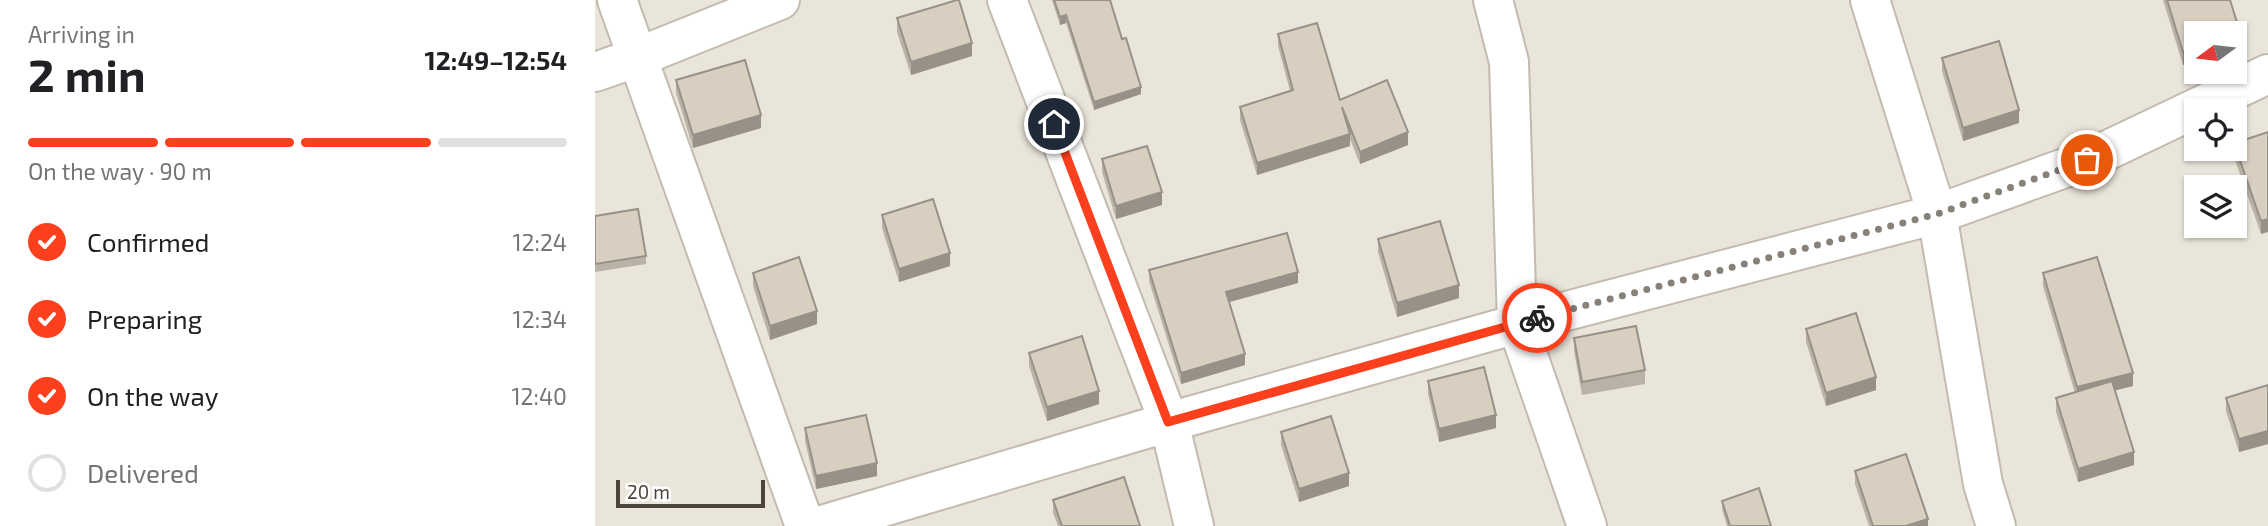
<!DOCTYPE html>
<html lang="en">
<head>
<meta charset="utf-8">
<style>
  :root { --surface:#fff; --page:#f2f2f2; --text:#202124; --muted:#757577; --line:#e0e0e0; --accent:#fc3f1d }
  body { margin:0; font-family:"Exo 2",sans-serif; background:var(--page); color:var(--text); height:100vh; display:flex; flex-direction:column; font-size:26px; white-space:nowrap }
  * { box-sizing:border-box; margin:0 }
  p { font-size:23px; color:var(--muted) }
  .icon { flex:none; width:38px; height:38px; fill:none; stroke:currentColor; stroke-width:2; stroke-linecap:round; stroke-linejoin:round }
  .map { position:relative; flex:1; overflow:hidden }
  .sheet { display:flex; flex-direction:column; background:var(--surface); width:595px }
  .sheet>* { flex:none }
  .needle { width:46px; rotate:255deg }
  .fabs { position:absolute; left:1589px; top:21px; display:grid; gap:14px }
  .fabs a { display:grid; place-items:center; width:63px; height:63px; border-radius:0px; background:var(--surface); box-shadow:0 2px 5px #0004; font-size:35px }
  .scale { position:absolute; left:21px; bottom:18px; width:149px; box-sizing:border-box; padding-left:7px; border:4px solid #4b4439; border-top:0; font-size:19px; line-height:24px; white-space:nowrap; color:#4b4439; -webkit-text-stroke:5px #fff; paint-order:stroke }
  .pin { position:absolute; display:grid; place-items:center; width:60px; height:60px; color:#fff; margin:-30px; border:4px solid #fff; border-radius:50%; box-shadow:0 2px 7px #0007 }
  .courier { position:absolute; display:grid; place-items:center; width:70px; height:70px; margin:-35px; border:5px solid #fc3f1d; border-radius:50%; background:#fff; color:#222; box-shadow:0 2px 9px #0007 }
  .head em { font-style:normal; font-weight:700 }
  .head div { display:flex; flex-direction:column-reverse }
  .head { display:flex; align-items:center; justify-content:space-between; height:119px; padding:0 28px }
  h1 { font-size:46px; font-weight:700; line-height:52px }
  .bar { display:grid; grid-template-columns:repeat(4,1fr); gap:10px 7px; align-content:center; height:84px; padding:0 28px }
  .bar i { height:9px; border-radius:5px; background:var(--line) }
  .bar .active { background:var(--accent) }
  .bar p { grid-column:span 4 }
  ol { padding:0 28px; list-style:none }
  li { display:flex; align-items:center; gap:21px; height:77px }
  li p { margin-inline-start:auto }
  li .icon { padding:7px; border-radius:50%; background:var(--accent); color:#fff; stroke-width:4 }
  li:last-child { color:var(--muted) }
  li i { width:38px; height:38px; border:4px solid var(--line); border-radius:50% }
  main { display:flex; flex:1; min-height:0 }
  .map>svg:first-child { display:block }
  .residential { fill:#eae5da; fill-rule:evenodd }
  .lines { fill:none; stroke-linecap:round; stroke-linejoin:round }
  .minor-casing { stroke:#c2bbae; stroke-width:42 }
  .minor { stroke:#fff; stroke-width:38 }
  .wall { fill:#bab2a6 }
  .shaded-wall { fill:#979187 }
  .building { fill:#d8cfc1; stroke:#979187; stroke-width:2 }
  .done { stroke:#878178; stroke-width:7; stroke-dasharray:0 12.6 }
  .route { stroke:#fc3f1d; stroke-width:9 }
</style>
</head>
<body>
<main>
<section class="sheet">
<div class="head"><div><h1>2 min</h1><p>Arriving in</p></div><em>12:49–12:54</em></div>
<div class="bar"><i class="active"></i><i class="active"></i><i class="active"></i><i></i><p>On the way · 90 m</p></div>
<ol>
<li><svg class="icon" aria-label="check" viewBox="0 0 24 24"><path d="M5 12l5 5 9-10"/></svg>Confirmed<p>12:24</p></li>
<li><svg class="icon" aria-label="check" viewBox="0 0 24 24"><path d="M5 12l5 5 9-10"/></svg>Preparing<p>12:34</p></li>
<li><svg class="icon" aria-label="check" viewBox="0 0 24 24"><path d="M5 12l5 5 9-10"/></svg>On the way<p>12:40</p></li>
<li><i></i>Delivered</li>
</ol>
</section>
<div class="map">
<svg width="1673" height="526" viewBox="0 0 1673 526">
  <rect width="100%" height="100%" fill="#f6f3ec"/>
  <!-- residential -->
  <path class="residential" d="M0 0H1673V526H0ZM1601 33H1640V72H1601ZM1601 110H1640V149H1601ZM1601 187H1640V226H1601Z"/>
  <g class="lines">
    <defs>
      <g id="minor">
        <polyline points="22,0 210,526"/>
        <polyline points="412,0 574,422 599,526"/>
        <polyline points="898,0 914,62 922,324 992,526"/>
        <polyline points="1275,0 1342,214 1388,484 1401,526"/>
        <polyline points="0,72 43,57 185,0"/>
        <polyline points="224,526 574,422 922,324 1342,214 1492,160 1673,74"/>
      </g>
    </defs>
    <!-- minor casing -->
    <use href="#minor" class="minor-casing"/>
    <!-- minor -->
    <use href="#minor" class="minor"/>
  </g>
  <!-- wall -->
  <g class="wall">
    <polygon points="457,0 515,0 546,94 499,110 471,23 465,25"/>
    <polygon points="1568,0 1635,0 1646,48 1640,50 1640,33 1588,65"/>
    <polygon points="302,18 377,56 316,75 302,32"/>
    <polygon points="683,34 745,100 813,145 765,164 755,139 755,146 662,175 645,120 645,107 695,91 683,46"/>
    <polygon points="1347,58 1424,123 1368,141 1347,71"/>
    <polygon points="81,80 166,128 98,148 81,93"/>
    <polygon points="1673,132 1666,234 1639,157 1639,149 1640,149 1640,143"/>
    <polygon points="507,159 567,205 521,219 507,172"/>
    <polygon points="287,215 355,266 304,282 287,228"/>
    <polygon points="0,216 51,256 51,264 0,272"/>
    <polygon points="783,239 864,298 802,317 783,252"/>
    <polygon points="554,270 703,283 634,302 650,365 586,384 554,281"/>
    <polygon points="158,273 222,324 175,340 158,286"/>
    <polygon points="1448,273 1538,386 1520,390 1539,465 1483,482 1461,412 1461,398 1480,393 1448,286"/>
    <polygon points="1211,329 1281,390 1231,406 1211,342"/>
    <polygon points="979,338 1050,370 1050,384 987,395 979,351"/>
    <polygon points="434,353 504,404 452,421 434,366"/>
    <polygon points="833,381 901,428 844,442 833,394"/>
    <polygon points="1673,385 1673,444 1644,452 1631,411 1631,398"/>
    <polygon points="210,428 282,476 221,489 210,441"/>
    <polygon points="686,432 754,486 704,502 686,445"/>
    <polygon points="1260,471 1333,526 1274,526 1260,484"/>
    <polygon points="458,500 545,526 463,526 458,513"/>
    <polygon points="1127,501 1176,526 1132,526 1127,509"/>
  </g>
  <!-- shaded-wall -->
  <g class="shaded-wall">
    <polygon points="471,15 471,23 465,25 465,17"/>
    <polygon points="1646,35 1646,48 1640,50 1640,37"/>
    <polygon points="377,43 377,56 316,75 316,62"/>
    <polygon points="1601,48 1601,61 1588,65 1588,52"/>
    <polygon points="546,87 546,94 499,110 499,102"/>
    <polygon points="1424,110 1424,123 1368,141 1368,128"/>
    <polygon points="166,115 166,128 98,148 98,135"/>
    <polygon points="813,132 813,145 765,164 765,152"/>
    <polygon points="755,134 755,146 662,175 662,163"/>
    <polygon points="567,192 567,205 521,219 521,206"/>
    <polygon points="1673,219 1673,232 1666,234 1666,221"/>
    <polygon points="355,253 355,266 304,282 304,269"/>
    <polygon points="703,272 703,283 631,303 631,292"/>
    <polygon points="864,285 864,298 802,317 802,303"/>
    <polygon points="222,311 222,324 175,340 175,326"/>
    <polygon points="650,354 650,365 586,384 586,373"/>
    <polygon points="1538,373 1538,386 1482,400 1482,387"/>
    <polygon points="1281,377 1281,390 1231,406 1231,393"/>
    <polygon points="504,391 504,404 452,421 452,407"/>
    <polygon points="901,415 901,428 844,442 844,429"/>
    <polygon points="1673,431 1673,444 1644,452 1644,439"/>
    <polygon points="1539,452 1539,465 1483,482 1483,469"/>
    <polygon points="282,463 282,476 221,489 221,476"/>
    <polygon points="754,473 754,486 704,502 704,489"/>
    <polygon points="1333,519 1333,526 1311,526"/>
  </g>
  <!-- building -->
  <g class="building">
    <polygon points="362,0 364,0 377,43 316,62 302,18"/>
    <polygon points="459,0 515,0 527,39 531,38 546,87 499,102 471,15 465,17"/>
    <polygon points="1572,0 1635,0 1646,35 1640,37 1640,33 1601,33 1601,48 1588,52"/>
    <polygon points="722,23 745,100 792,80 813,132 765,152 747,107 755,134 662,163 645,107 698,90 683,34"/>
    <polygon points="1404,41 1424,110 1368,128 1347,58"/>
    <polygon points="150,60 166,115 98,135 81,80"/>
    <polygon points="1673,132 1673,219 1666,221 1640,146 1640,143"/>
    <polygon points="552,146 567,192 521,206 507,159"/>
    <polygon points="338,199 355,253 304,269 287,215"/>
    <polygon points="43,209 51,256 0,264 0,216"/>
    <polygon points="845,221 864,285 802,303 783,239"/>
    <polygon points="692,233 703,272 631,292 650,354 586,373 554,270"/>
    <polygon points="204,257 222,311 175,326 158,273"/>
    <polygon points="1502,257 1538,373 1482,387 1448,273"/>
    <polygon points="1261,313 1281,377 1231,393 1211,329"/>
    <polygon points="1041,326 1050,370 987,382 979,338"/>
    <polygon points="487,336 504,391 452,407 434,353"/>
    <polygon points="889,367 901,415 844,429 833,381"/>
    <polygon points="1517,381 1539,452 1483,469 1461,398"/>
    <polygon points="1673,385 1673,431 1644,439 1631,398"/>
    <polygon points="271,415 282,463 221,476 210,428"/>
    <polygon points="736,416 754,473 704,489 686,432"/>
    <polygon points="1311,454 1333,519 1311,526 1278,526 1260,471"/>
    <polygon points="529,477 545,526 467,526 458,500"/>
    <polygon points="1164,488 1176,526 1135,526 1127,501"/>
  </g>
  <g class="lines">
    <!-- done -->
    <polyline class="done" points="942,318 1342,214 1492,160"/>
    <!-- route -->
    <polyline class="route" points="459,124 573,422 942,318"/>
  </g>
</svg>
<div class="fabs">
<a><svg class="needle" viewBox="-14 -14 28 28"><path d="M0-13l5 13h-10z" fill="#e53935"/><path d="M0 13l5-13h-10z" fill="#757577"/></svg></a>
<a><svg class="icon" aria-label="locate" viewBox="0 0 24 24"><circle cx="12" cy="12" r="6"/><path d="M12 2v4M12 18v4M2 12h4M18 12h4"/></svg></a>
<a><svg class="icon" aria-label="layers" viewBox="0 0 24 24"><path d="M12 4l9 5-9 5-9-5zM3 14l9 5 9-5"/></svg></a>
</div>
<div class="scale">20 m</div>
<div class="pin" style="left:1492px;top:160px;background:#ea580c"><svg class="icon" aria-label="bag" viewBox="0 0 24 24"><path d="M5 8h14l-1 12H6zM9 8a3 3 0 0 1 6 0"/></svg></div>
<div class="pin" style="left:459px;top:124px;background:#1f2937"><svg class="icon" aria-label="home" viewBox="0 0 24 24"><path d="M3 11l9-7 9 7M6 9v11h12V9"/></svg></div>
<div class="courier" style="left:942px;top:318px"><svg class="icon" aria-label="bike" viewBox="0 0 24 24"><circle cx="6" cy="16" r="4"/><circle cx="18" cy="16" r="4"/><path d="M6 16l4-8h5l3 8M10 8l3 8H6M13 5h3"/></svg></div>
</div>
</main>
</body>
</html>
